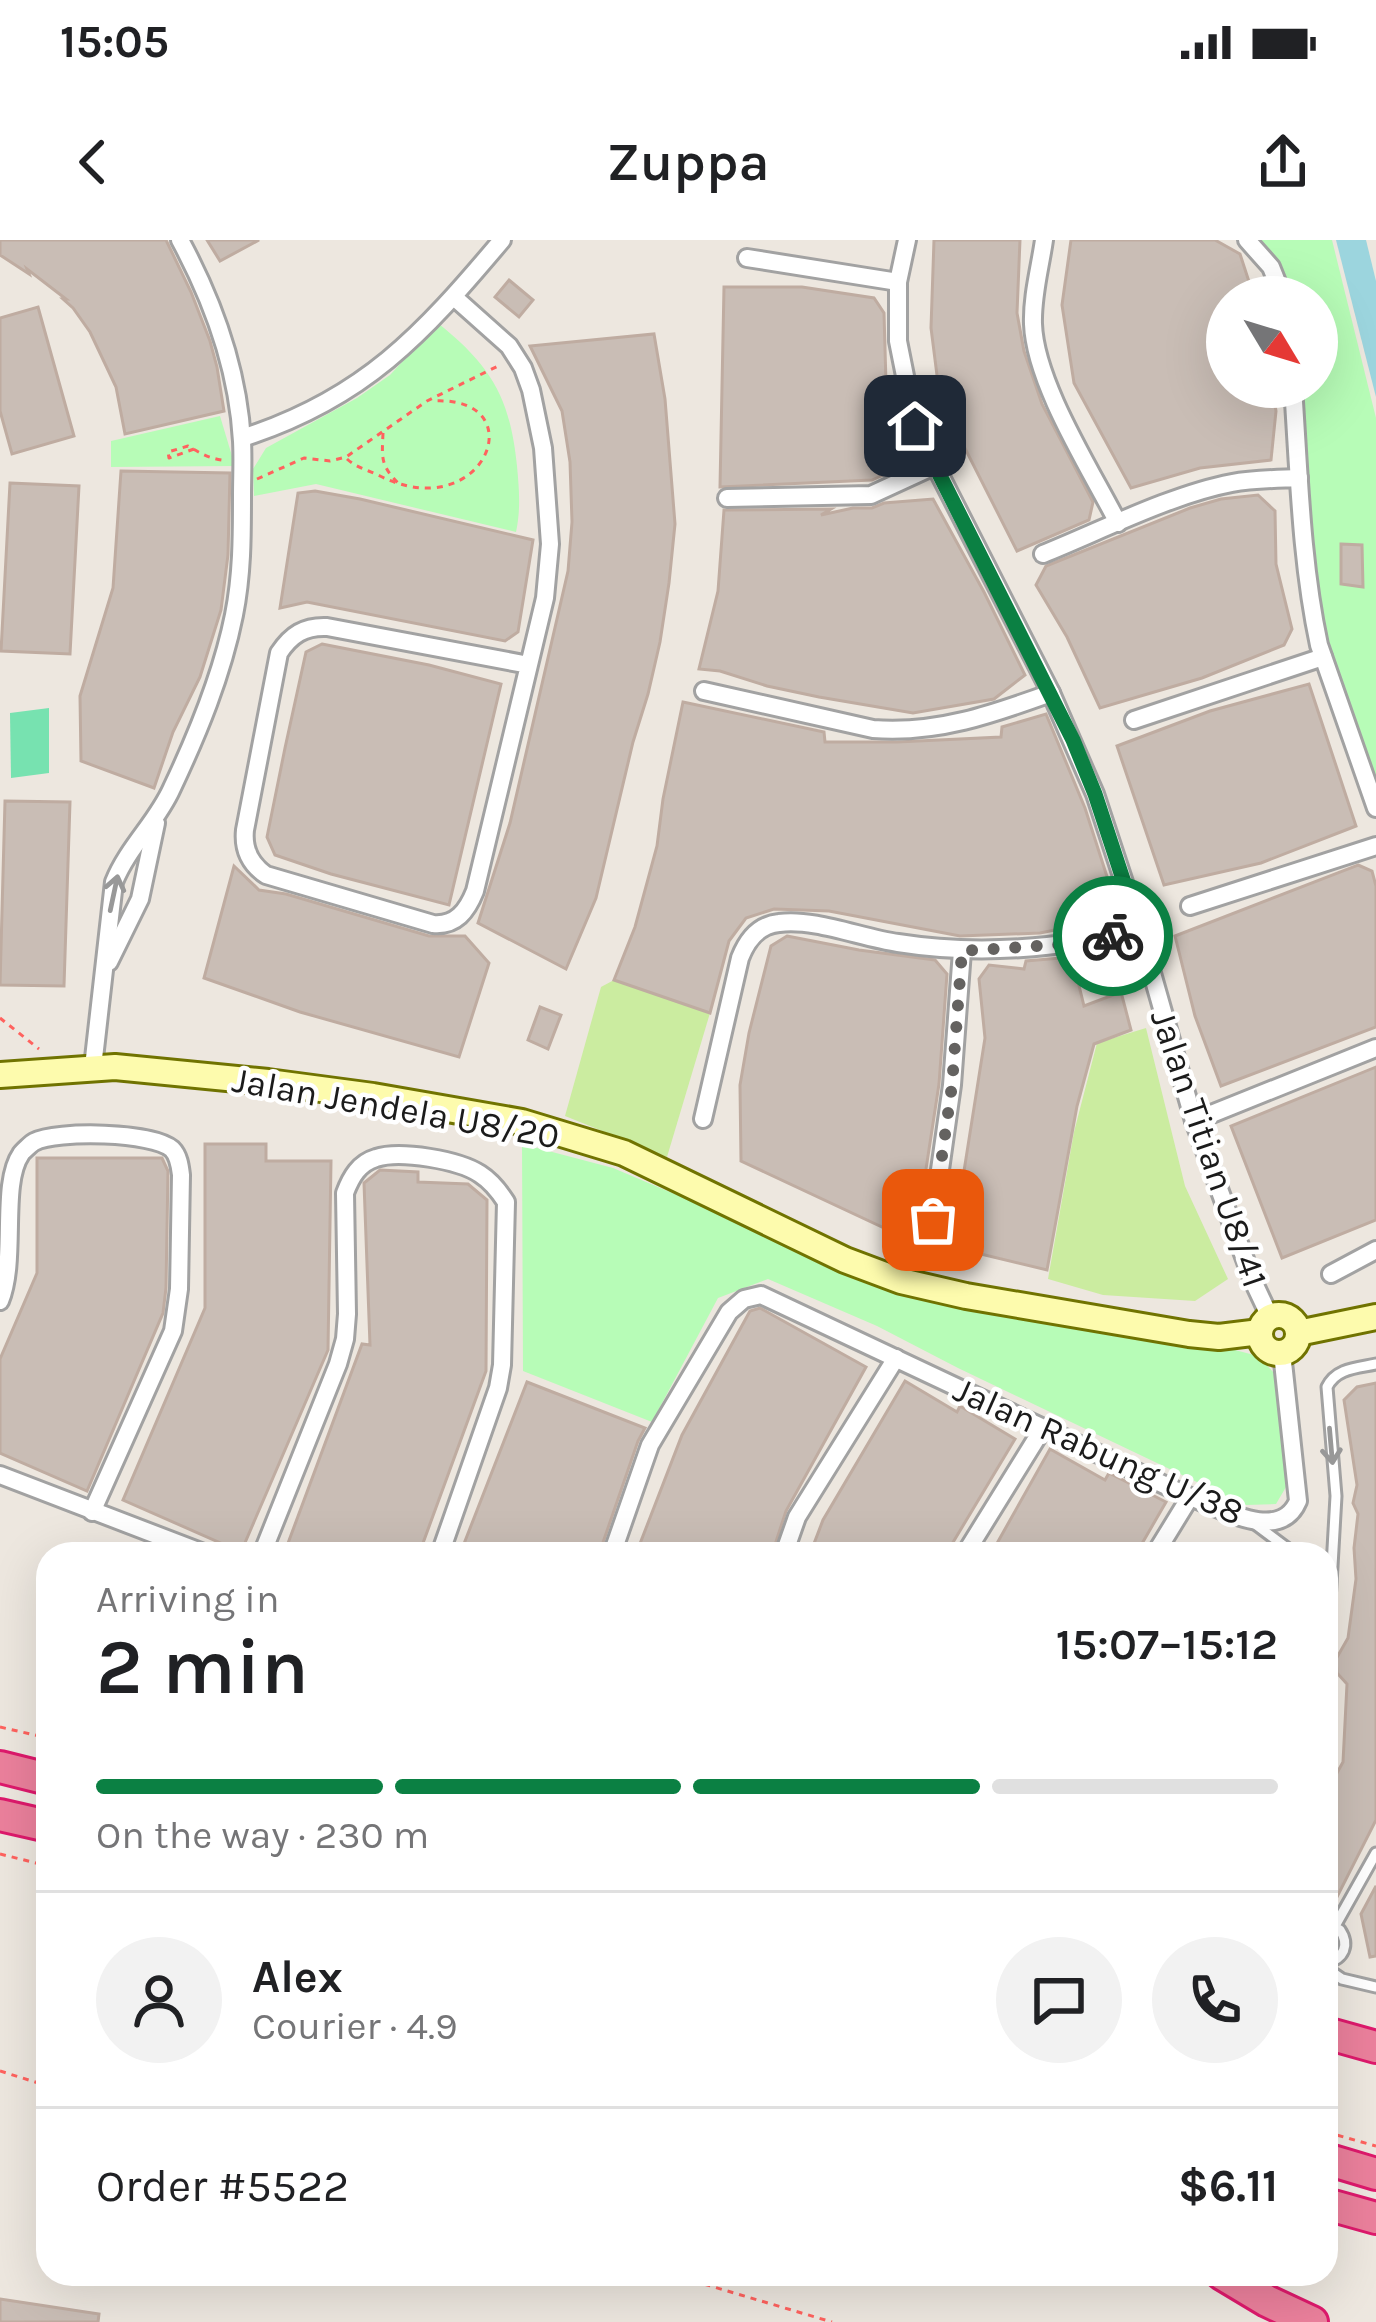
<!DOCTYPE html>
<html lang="en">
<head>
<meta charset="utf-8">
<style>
  :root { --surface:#fff; --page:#f2f2f2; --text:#202124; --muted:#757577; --line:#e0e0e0; --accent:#0b8043 }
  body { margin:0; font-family:Karla,sans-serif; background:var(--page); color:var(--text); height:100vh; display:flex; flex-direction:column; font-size:45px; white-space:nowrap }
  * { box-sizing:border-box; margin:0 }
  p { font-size:39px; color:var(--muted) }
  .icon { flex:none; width:66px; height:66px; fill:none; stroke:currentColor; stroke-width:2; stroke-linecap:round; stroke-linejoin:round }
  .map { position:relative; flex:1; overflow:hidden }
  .details { position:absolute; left:36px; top:1302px; width:1302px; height:744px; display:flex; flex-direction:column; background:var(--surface); border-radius:36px; box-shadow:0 12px 48px #0002 }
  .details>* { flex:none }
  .needle { width:78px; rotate:128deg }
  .buttons { position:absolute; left:1206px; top:36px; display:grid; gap:24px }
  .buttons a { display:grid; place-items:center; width:132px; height:132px; border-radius:50%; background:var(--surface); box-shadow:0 12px 48px #0002; font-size:60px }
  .pin { position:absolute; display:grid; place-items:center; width:102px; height:102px; color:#fff; margin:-51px; border-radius:24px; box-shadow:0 6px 18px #0006 }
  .courier { position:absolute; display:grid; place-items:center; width:120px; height:120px; margin:-60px; border:9px solid #0b8043; border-radius:50%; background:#fff; color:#222; box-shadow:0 3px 15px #0007 }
  .overview em { font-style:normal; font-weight:600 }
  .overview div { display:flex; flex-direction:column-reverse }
  .overview { display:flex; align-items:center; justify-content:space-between; height:204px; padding:0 60px }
  h1 { font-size:78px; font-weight:600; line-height:90px }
  .bar { display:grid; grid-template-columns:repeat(4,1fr); gap:18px 12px; align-content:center; height:144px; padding:0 60px }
  .bar i { height:15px; border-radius:9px; background:var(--line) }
  .bar .active { background:var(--accent) }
  .bar p { grid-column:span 4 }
  .line { display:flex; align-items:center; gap:30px; padding:0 60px; border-top:3px solid var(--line) }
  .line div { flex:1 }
  .round { display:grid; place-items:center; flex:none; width:126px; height:126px; border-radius:63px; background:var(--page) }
  .status { display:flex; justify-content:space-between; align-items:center; height:84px; padding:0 60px; background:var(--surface); direction:ltr }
  .status svg { height:33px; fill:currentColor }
  header { display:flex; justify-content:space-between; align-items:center; height:156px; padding:0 60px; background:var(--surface); font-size:54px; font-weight:600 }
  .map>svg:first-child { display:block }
  .grass { fill:#cbeca0 }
  .park { fill:#b7fcb7 }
  .pitch { fill:#77e2b0 }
  .water { fill:#9cd5de }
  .building { fill:#c9bdb5; stroke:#bfaca1; stroke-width:3 }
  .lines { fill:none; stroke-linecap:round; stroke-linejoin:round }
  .lane-casing { stroke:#a2a2a2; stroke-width:15 }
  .street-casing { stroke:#a2a2a2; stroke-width:22 }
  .secondary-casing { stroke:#707300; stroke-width:30 }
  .highway-casing { stroke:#de196c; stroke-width:36 }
  .path { stroke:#ff625e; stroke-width:3; stroke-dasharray:6 6; stroke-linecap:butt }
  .lane { stroke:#fff; stroke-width:9 }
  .street { stroke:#fff; stroke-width:16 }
  .secondary { stroke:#fdfbad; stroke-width:24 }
  .highway { stroke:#eb809c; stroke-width:30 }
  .oneway { stroke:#989898 }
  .done { stroke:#646260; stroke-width:12; stroke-dasharray:0 21.6 }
  .route { stroke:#0b8043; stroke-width:15 }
  .labels { text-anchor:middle; stroke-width:9; stroke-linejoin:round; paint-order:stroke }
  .street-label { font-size:36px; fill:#1b1b1b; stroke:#fff }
</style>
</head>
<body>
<div class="status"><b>15:05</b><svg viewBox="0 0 49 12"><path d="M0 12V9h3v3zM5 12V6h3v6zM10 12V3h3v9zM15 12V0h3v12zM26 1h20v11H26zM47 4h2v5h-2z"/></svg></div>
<header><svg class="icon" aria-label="back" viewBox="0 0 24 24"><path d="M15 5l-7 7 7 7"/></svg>Zuppa<svg class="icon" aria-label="share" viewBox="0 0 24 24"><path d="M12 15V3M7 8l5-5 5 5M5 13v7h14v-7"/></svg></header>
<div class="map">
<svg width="1376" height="2082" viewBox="0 0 1376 2082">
  <rect width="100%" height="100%" fill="#ede7df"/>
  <!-- grass -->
  <g class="grass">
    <polygon points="614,740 710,773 667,917 565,876 601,747"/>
    <polygon points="1146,788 1185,946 1228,1039 1195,1061 1103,1055 1048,1039 1074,892 1097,803"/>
  </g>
  <!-- park -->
  <g class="park">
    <polygon points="1260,0 1332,0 1376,178 1376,546 1327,400 1316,345 1301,147 1317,147 1317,57 1289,57 1279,24"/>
    <path d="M438 83C491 126 510 157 517 226 519 248 521 269 516 292L316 244 254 256 253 229 266 208 357 158 390 135Z"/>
    <polygon points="220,176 235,226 111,227 111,201"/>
    <polygon points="522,904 613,928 926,1060 997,1068 1177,1107 1231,1109 1258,1116 1277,1136 1286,1247 1276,1264 1245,1265 958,1128 877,1086 768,1039 718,1058 652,1182 523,1131"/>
  </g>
  <!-- pitch -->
  <polygon class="pitch" points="49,468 49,533 11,538 10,473"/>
  <!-- water -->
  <polygon class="water" points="1336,0 1366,0 1376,41 1376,157"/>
  <!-- building -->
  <g class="building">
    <polygon points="0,0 166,0 191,52 210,101 217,127 224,171 125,194 116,147 90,92 73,68 63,59 66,59 27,29 29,34 0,15"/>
    <polygon points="207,0 259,0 220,21"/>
    <polygon points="934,0 1020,0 1017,73 1024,111 1042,164 1093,262 1089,280 1017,311 940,159 931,88"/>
    <polygon points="1071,0 1215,0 1240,14 1254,57 1227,57 1227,147 1272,147 1276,171 1271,220 1200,228 1131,248 1074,143 1062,65"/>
    <polygon points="509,40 533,60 519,77 495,57"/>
    <polygon points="724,47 802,47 874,58 884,73 886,143 911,210 905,225 872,240 720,247"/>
    <polygon points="38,67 74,196 12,214 0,171 0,78"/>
    <polygon points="654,94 665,159 675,284 669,343 660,402 648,454 633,502 596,658 566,729 478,683 510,583 568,331 572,282 570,222 562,171 530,106"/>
    <polygon points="121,231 230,233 228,315 221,370 200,437 173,492 154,548 81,521 80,456 113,348"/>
    <polygon points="10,243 79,246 70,414 1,411"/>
    <polygon points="315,251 360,259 533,300 518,392 505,401 307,362 280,368 298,253"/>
    <polygon points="1258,255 1275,271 1276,324 1292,389 1284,405 1202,438 1100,468 1067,397 1036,345 1046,326 1190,268 1221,259"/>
    <polygon points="933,259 984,352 1025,435 994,459 913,473 819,457 767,446 720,431 699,429 718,351 724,270 831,269 821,275 853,268 872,268 884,263"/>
    <polygon points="1341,304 1362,305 1363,347 1341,344"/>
    <polygon points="322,404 429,425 501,444 449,665 331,634 275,615 267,597 285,508 306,412"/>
    <polygon points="1309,444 1356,586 1261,623 1164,645 1117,506 1210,471"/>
    <polygon points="683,462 824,492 825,502 897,502 1001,497 1002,487 1046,474 1085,568 1120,677 1040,693 960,696 829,671 774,669 746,678 729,701 710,773 614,740 635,687 657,606 663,559"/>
    <polygon points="5,561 70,562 64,746 0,745"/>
    <polygon points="1358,625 1372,631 1376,646 1376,787 1221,846 1195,776 1175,696"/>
    <polygon points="234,626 259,650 286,654 429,696 465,696 489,723 459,817 300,772 204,738"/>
    <polygon points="787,696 859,710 935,720 947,734 939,844 926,929 897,994 741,921 740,845 749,793 771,706"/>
    <polygon points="1072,717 1084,766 1121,752 1131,790 1094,804 1077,866 1047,1030 952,1007 985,798 979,739 989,725 1024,729 1026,721"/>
    <polygon points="540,767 561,775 548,809 528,800"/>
    <polygon points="1376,827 1376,980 1282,1018 1231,886"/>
    <polygon points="205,904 266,904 266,921 331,921 328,1110 241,1312 123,1260 205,1068"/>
    <polygon points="37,918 162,918 168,931 166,1048 163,1073 87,1251 0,1213 0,1119 37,1033"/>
    <polygon points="380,930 418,932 418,942 468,944 487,960 486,1131 419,1314 284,1314 362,1104 370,1105 364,943"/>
    <polygon points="760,1068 866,1127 786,1271 772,1314 636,1314 682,1195 750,1071"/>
    <polygon points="905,1141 957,1172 960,1166 1015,1199 946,1314 810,1314 823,1280"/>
    <polygon points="527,1142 645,1188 638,1201 599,1314 460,1314"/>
    <polygon points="1376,1143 1376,1580 1337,1657 1326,1653 1326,1553 1343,1522 1347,1444 1337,1433 1336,1419 1348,1398 1356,1339 1354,1308 1358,1274 1353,1263 1357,1245 1344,1160 1357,1147"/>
    <polygon points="1050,1209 1105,1240 1109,1233 1166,1262 1136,1314 991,1314"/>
    <polygon points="1376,1646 1376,1716 1370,1717 1361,1674"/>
    <polygon points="0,2059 99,2074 98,2082 0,2082"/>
  </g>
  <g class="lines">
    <defs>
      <g id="lane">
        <polyline points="1255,1284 1295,1314"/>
        <path d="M1326 1432 1336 1256 1327 1147C1336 1128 1357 1128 1376 1124"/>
        <path d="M1326 1683 1340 1690C1350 1705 1344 1719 1326 1723"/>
        <polyline points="1335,1686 1376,1613"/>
        <polyline points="1326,1728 1342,1739 1376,1747"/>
      </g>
      <g id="street">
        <polyline points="907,0 898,42 898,101 915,186 1051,453 1095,554 1140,691 1194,881 1253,1041 1270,1077"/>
        <path d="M1044 0C1040 28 1032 56 1033 84 1035 143 1091 230 1118 283"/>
        <polyline points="1247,0 1271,27 1283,57"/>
        <polyline points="747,18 898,42"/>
        <path d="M454 57 509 106 523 128 531 150 543 208 550 304 545 358 475 651C467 671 456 686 433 684L266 635C250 624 243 609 245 590L279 413C291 395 304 386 327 387L529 425"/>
        <path d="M1293 147C1299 233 1301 321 1319 405L1376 568"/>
        <path d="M242 198C364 159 422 95 502 0"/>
        <polyline points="727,258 871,255 934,226"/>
        <path d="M1043 314C1100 291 1173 254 1232 243 1254 239 1277 239 1299 238"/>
        <path d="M704 451 873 489C937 494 993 474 1051 453"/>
        <polyline points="1134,480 1323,417"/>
        <polyline points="1190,666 1376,606"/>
        <polyline points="109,722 140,659 156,583"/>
        <path d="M93 827 114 642C128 607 157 582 172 548 198 493 222 435 234 375 242 335 242 297 242 256 242 238 243 219 242 201 238 131 213 61 180 0"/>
        <path d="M703 879 740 718C747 700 758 685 779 683 814 678 862 698 898 703 980 716 1059 708 1140 691"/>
        <polyline points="1194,881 1376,808"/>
        <polyline points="933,979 952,845 962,711"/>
        <polyline points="1331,1034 1376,1010"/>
        <path d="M0 1061C17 1020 0 944 21 914 22 912 32 903 34 902 57 890 153 892 172 909 179 916 180 927 181 935L179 1049 173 1091 92 1272"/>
        <polyline points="0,1235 206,1314"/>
        <path d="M262 1314 338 1124 345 1099 347 1074 345 953C351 937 359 923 376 918 400 910 459 920 480 934 491 941 499 951 506 962L502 1125 498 1148 440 1314"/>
        <path d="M612 1314 650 1205 729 1072 744 1059 761 1055 1190 1257C1220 1268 1280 1304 1298 1261L1282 1113"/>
        <polyline points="784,1314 797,1277 896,1118"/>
        <polyline points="965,1314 1043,1188"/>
        <polyline points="1155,1314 1190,1257"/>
      </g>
      <g id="secondary">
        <polyline points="0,835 115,827 268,842 373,856 522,882 624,913 845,1020 901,1041 966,1056 1189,1094 1219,1097 1260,1092"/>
        <circle cx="1279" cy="1094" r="19"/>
        <polyline points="1298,1093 1376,1077"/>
      </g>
      <g id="highway">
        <polyline points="0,1527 48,1539"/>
        <polyline points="0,1575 48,1586"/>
        <polyline points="1326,1793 1376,1807"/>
        <polyline points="1326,1919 1376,1934"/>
        <polyline points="1326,1964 1376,1978"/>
        <polyline points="1222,2034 1267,2061 1312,2082"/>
      </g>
    </defs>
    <!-- lane casing -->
    <use href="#lane" class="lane-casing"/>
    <!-- street casing -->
    <use href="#street" class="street-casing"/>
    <!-- secondary casing -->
    <use href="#secondary" class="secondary-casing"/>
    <!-- highway casing -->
    <use href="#highway" class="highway-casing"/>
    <!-- path -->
    <g class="path">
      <path d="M383 193C382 218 380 225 399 244"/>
      <path d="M194 209 169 218 168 212 188 206C200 213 208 218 222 220"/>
      <path d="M347 219C357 228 368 230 380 236 485 288 536 155 433 161"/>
      <polyline points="257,239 304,218 330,221 346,217 427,161 498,126"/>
      <polyline points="0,778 39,809"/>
      <polyline points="0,1487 48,1498"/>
      <polyline points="0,1614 48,1626"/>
      <polyline points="0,1831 48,1846"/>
      <polyline points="1326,1892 1376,1906"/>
      <polyline points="670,2034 832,2082"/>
      <polyline points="1189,2034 1199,2041"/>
    </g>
    <!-- lane -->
    <use href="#lane" class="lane"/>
    <!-- street -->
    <use href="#street" class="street"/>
    <!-- secondary -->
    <use href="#secondary" class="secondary"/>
    <!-- highway -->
    <use href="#highway" class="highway"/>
  </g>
  <!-- one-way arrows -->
  <defs><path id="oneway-shaft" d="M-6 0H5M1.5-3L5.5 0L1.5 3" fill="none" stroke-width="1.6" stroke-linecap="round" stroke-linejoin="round" transform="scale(3)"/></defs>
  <g class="oneway">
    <use href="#oneway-shaft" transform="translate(114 653) rotate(-78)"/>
    <use href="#oneway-shaft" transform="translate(1331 1206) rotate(85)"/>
  </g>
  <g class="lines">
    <!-- done -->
    <polyline class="done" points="933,980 952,845 962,711 1084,703 1113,696"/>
    <!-- route -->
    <polyline class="route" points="915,186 1073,500 1095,554 1140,691 1113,696"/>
  </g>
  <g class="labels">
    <!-- street labels -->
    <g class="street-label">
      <text transform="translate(396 867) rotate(10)" y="13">Jalan Jendela U8/20</text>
      <text transform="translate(1210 908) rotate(71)" y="13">Jalan Titian U8/41</text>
      <text transform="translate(1099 1210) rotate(24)" y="13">Jalan Rabung U/38</text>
    </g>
  </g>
</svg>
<div class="buttons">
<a><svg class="needle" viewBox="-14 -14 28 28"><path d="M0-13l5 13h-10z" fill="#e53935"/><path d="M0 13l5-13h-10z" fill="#757577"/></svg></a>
</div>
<div class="pin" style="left:933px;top:980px;background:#ea580c"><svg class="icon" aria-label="bag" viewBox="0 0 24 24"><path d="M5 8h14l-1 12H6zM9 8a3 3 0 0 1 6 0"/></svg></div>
<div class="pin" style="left:915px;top:186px;background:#1f2937"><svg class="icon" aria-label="home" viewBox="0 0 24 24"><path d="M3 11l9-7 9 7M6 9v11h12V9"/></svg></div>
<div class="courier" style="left:1113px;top:696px"><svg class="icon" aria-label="bike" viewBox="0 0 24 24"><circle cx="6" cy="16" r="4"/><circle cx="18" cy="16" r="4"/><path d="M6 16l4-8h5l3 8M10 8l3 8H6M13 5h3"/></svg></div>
<section class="details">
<div class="overview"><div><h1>2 min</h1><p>Arriving in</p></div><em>15:07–15:12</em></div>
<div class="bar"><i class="active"></i><i class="active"></i><i class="active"></i><i></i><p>On the way · 230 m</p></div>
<div class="line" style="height:216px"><a class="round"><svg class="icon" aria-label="person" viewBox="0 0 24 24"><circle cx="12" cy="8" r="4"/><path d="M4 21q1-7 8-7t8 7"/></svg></a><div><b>Alex</b><p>Courier · 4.9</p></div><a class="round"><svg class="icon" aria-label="chat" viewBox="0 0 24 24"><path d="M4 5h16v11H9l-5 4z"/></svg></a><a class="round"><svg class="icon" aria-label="phone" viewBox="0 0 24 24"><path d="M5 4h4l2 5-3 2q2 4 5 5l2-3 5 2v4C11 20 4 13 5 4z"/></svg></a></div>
<div class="line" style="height:156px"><div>Order #5522</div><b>$6.11</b></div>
</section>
</div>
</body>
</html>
